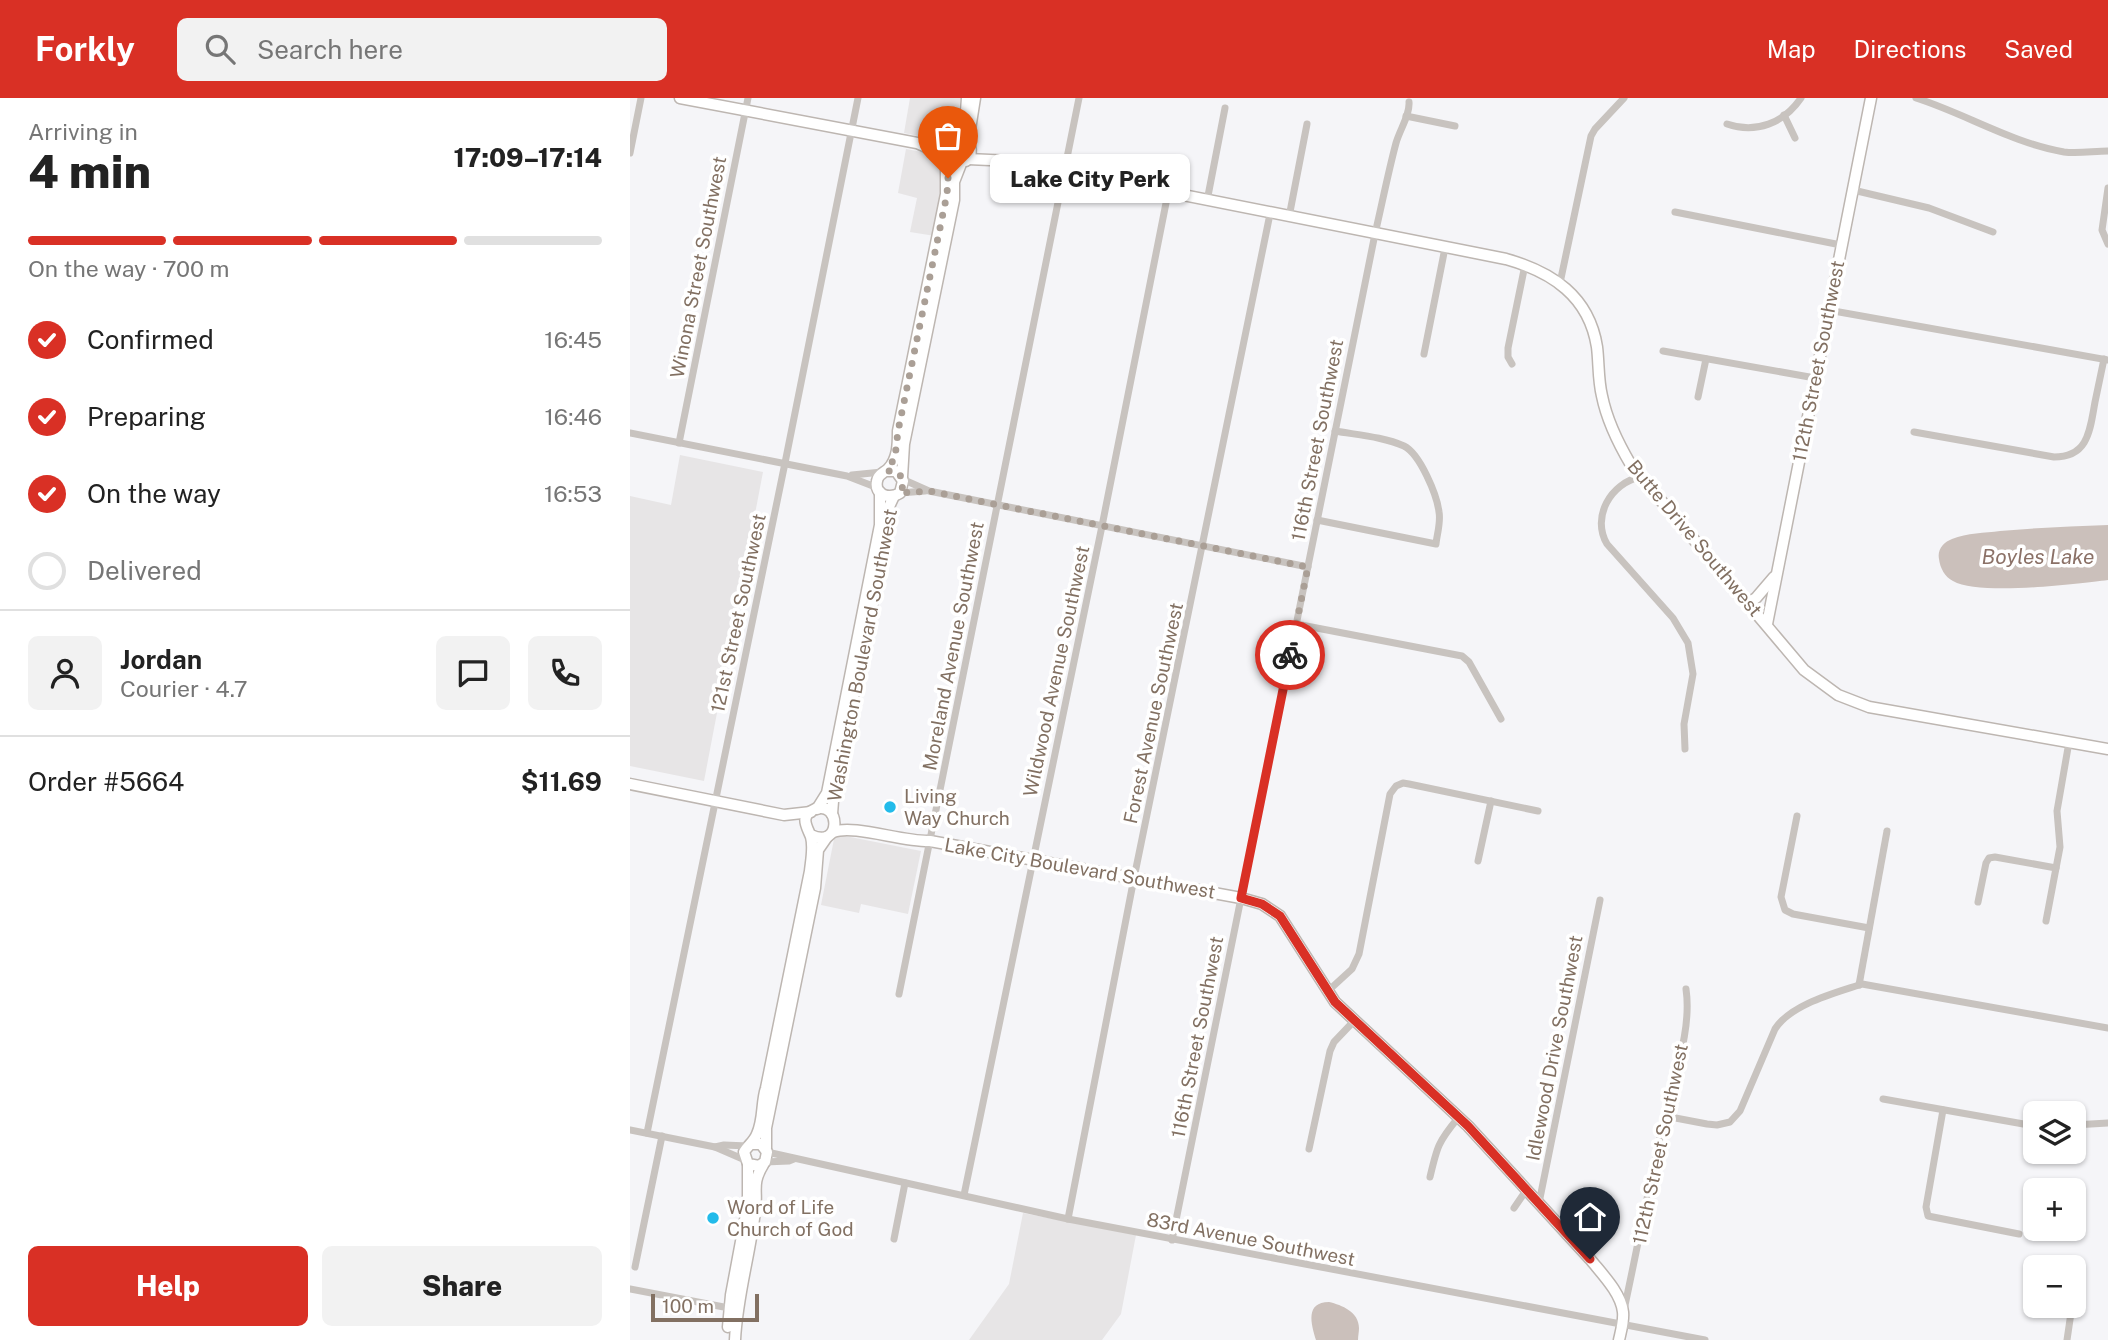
<!DOCTYPE html>
<html lang="en">
<head>
<meta charset="utf-8">
<style>
  :root { --surface:#fff; --page:#f2f2f2; --text:#222; --muted:#767676; --line:#e0e0e0; --accent:#d93025 }
  body { margin:0; font-family:"Public Sans",sans-serif; background:var(--page); color:var(--text); height:100vh; display:flex; flex-direction:column; font-size:26px; white-space:nowrap }
  * { box-sizing:border-box; margin:0 }
  p { font-size:23px; color:var(--muted) }
  .icon { flex:none; width:38px; height:38px; fill:none; stroke:currentColor; stroke-width:2; stroke-linecap:round; stroke-linejoin:round }
  .map { position:relative; flex:1; overflow:hidden }
  .details { display:flex; flex-direction:column; background:var(--surface); width:630px }
  .details>* { flex:none }
  .fabs { position:absolute; left:1393px; top:1003px; display:grid; gap:14px }
  .fabs a { display:grid; place-items:center; width:63px; height:63px; border-radius:10px; background:var(--surface); box-shadow:0 2px 5px #0004; font-size:35px }
  .scale { position:absolute; left:21px; bottom:18px; width:108px; box-sizing:border-box; padding-left:7px; border:4px solid #827062; border-top:0; font-size:19px; line-height:24px; white-space:nowrap; color:#827062; -webkit-text-stroke:5px #fff; paint-order:stroke }
  .pin { position:absolute; display:grid; place-items:center; width:60px; height:60px; color:#fff; margin:-72px -30px; border-radius:50% 50% 50% 0; rotate:-45deg; box-shadow:0 0 7px #0007 }
  .pin .icon { rotate:45deg }
  .courier { position:absolute; display:grid; place-items:center; width:70px; height:70px; margin:-35px; border:5px solid #d93025; border-radius:50%; background:#fff; color:#222; box-shadow:0 2px 9px #0007 }
  .bubble { position:absolute; height:49px; border-radius:10px; background:var(--surface); box-shadow:0 2px 5px #0004; font-size:23px; font-weight:800; line-height:49px; text-align:center }
  .overview em { font-style:normal; font-weight:800 }
  .overview div { display:flex; flex-direction:column-reverse }
  .overview { display:flex; align-items:center; justify-content:space-between; height:119px; padding:0 28px }
  h1 { font-size:46px; font-weight:800; line-height:52px }
  .bar { display:grid; grid-template-columns:repeat(4,1fr); gap:10px 7px; align-content:center; height:84px; padding:0 28px }
  .bar i { height:9px; border-radius:5px; background:var(--line) }
  .bar .on { background:var(--accent) }
  .bar p { grid-column:span 4 }
  .line { display:flex; align-items:center; gap:18px; padding:0 28px; border-top:2px solid var(--line) }
  .line div { flex:1 }
  .round { display:grid; place-items:center; flex:none; width:74px; height:74px; border-radius:10px; background:var(--page) }
  ol { padding:0 28px; list-style:none }
  li { display:flex; align-items:center; gap:21px; height:77px }
  li p { margin-inline-start:auto }
  li .icon { padding:7px; border-radius:50%; background:var(--accent); color:#fff; stroke-width:4 }
  li:last-child { color:var(--muted) }
  li i { width:38px; height:38px; border:4px solid var(--line); border-radius:50% }
  .cta { display:flex; gap:14px; margin-top:auto; padding:14px 28px }
  .cta a { flex:1; height:80px; border-radius:10px; background:var(--accent); color:#fff; font-size:28px; font-weight:800; line-height:80px; text-align:center }
  .cta a+a { background:var(--page); color:var(--text) }
  header { display:flex; align-items:center; gap:42px; box-sizing:border-box; height:98px; padding:0 35px; background:var(--accent); color:#fff }
  header strong { font-size:33px }
  nav { display:flex; gap:38px; margin-inline-start:auto; font-size:24px }
  .search { width:490px; height:63px; background:var(--page); display:flex; align-items:center; gap:18px; box-sizing:border-box; padding:0 24px; border-radius:10px; color:var(--muted); font-size:26px }
  main { display:flex; flex:1; min-height:0 }
  .map>svg:first-child { display:block }
  .built { fill:#e7e5e6 }
  .water { fill:#cbc0bb }
  .lines { fill:none; stroke-linecap:round; stroke-linejoin:round }
  .secondary-casing { stroke:#bdb6b1; stroke-width:13 }
  .street { stroke:#c8c3bf; stroke-width:7 }
  .secondary { stroke:#fff; stroke-width:10 }
  .done { stroke:#aa9f96; stroke-width:7; stroke-dasharray:0 12.6 }
  .route { stroke:#d93025; stroke-width:9 }
  .poi-dot { fill:#23bbea; stroke:#fff; stroke-width:2.5 }
  .labels { text-anchor:middle; stroke-width:7; stroke-linejoin:round; paint-order:stroke }
  .street-label { font-size:19px; fill:#827062; stroke:#fff }
  .poi-label { font-size:19px; fill:#827062; stroke:#fff; text-anchor:start }
  .water-label { font-size:21px; font-style:italic; fill:#8b7167; stroke:#fff }
</style>
</head>
<body>
<header>
<strong>Forkly</strong>
<div class="search"><svg class="icon" aria-label="search" viewBox="0 0 24 24"><circle cx="10" cy="10" r="6"/><path d="M15 15l6 6"/></svg>Search here</div>
<nav><a>Map</a><a>Directions</a><a>Saved</a></nav>
</header>
<main>
<section class="details">
<div class="overview"><div><h1>4 min</h1><p>Arriving in</p></div><em>17:09–17:14</em></div>
<div class="bar"><i class="on"></i><i class="on"></i><i class="on"></i><i></i><p>On the way · 700 m</p></div>
<ol>
<li><svg class="icon" aria-label="check" viewBox="0 0 24 24"><path d="M5 12l5 5 9-10"/></svg>Confirmed<p>16:45</p></li>
<li><svg class="icon" aria-label="check" viewBox="0 0 24 24"><path d="M5 12l5 5 9-10"/></svg>Preparing<p>16:46</p></li>
<li><svg class="icon" aria-label="check" viewBox="0 0 24 24"><path d="M5 12l5 5 9-10"/></svg>On the way<p>16:53</p></li>
<li><i></i>Delivered</li>
</ol>
<div class="line" style="height:126px"><a class="round"><svg class="icon" aria-label="person" viewBox="0 0 24 24"><circle cx="12" cy="8" r="4"/><path d="M4 21q1-7 8-7t8 7"/></svg></a><div><b>Jordan</b><p>Courier · 4.7</p></div><a class="round"><svg class="icon" aria-label="chat" viewBox="0 0 24 24"><path d="M4 5h16v11H9l-5 4z"/></svg></a><a class="round"><svg class="icon" aria-label="phone" viewBox="0 0 24 24"><path d="M5 4h4l2 5-3 2q2 4 5 5l2-3 5 2v4C11 20 4 13 5 4z"/></svg></a></div>
<div class="line" style="height:91px"><div>Order #5664</div><b>$11.69</b></div>
<div class="cta"><a>Help</a><a>Share</a></div>
</section>
<div class="map">
<svg width="1478" height="1242" viewBox="0 0 1478 1242">
  <rect width="100%" height="100%" fill="#f5f5f8"/>
  <!-- built -->
  <g class="built">
    <polygon points="280,0 331,0 322,45 274,35"/>
    <polygon points="276,51 314,58 318,68 305,138 280,134 287,100 268,95"/>
    <polygon points="50,357 133,374 74,683 0,668 0,398 41,407"/>
    <polygon points="205,736 291,753 278,816 231,806 229,815 191,807"/>
    <polygon points="393,1115 506,1137 491,1216 472,1242 339,1242 379,1186"/>
  </g>
  <!-- water -->
  <g class="water">
    <path d="M1478 427V482C1446 486 1349 498 1323 483 1315 479 1310 470 1309 461 1307 451 1314 444 1322 441 1337 435 1355 435 1370 433 1406 430 1442 428 1478 427Z"/>
    <path d="M699 1204C712 1207 729 1214 729 1230 729 1234 728 1238 728 1242H686C681 1226 675 1204 699 1204Z"/>
  </g>
  <g class="lines">
    <defs>
      <g id="secondary">
        <polyline points="50,0 287,45 314,57"/>
        <path d="M324 39 335 41C342 48 343 56 336 63"/>
        <polyline points="338,44 345,0"/>
        <path d="M316 61 313 56 314 46C317 43 320 42 324 39 336 30 336 13 337 0"/>
        <path d="M338 61 382 63 876 161C922 174 959 198 967 249 969 265 968 282 972 298 977 323 988 345 1001 367L1174 572 1208 597 1239 609 1478 651"/>
        <path d="M257 373H266L273 383 270 395C260 401 244 398 247 383 248 376 254 375 258 371 268 361 268 346 268 333L316 96V62"/>
        <polyline points="272,379 274,346 324,102 324,84 331,66"/>
        <polyline points="1118,505 1126,500 1144,479"/>
        <polyline points="1137,526 1241,0"/>
        <polyline points="0,686 154,717 181,714"/>
        <polyline points="187,711 197,695 250,427 250,394"/>
        <polyline points="202,716 204,690 256,441 257,413 264,398"/>
        <path d="M203 734C224 726 272 744 300 743L611 800 632 806 650 818 705 904 838 1028 960 1161C972 1176 991 1195 993 1214 994 1223 991 1233 989 1242"/>
        <path d="M122 1046H131L137 1054 135 1064 129 1068 118 1066 114 1054C118 1047 124 1044 127 1036 134 1021 131 1005 136 990L180 773C181 763 184 749 181 739 178 730 168 718 185 711 211 702 212 752 181 737"/>
        <polyline points="136,1050 136,1030 185,790 188,752 197,739"/>
        <polyline points="98,1229 101,1197 118,1106 118,1066"/>
        <path d="M105 1242C107 1198 120 1157 125 1113 128 1092 121 1087 133 1067"/>
      </g>
    </defs>
    <!-- secondary casing -->
    <use href="#secondary" class="secondary-casing"/>
    <!-- street -->
    <g class="street">
      <path d="M1286 0C1336 16 1382 45 1434 54 1448 56 1464 53 1478 53"/>
      <polyline points="1154,17 1165,40"/>
      <polyline points="776,18 825,28"/>
      <path d="M1097 26C1126 36 1154 25 1171 0"/>
      <polyline points="0,55 11,0"/>
      <polyline points="1478,90 1472,132 1478,146"/>
      <polyline points="1223,92 1299,110 1363,134"/>
      <polyline points="577,103 595,10"/>
      <polyline points="1045,114 1211,147"/>
      <polyline points="659,119 677,26"/>
      <polyline points="930,185 961,38 965,31 994,0"/>
      <polyline points="1198,212 1478,262"/>
      <polyline points="1033,253 1185,280"/>
      <polyline points="794,256 815,150"/>
      <polyline points="882,266 878,259 878,250 895,167"/>
      <polyline points="1068,299 1076,261"/>
      <path d="M1284 334 1424 359C1459 359 1460 331 1465 304 1468 290 1471 275 1474 261"/>
      <polyline points="0,335 217,378 248,390"/>
      <polyline points="49,345 118,0"/>
      <polyline points="222,377 252,374"/>
      <path d="M1010 379C981 385 961 419 977 446L1043 520 1058 545 1063 576 1054 626 1055 651"/>
      <polyline points="272,381 299,393 678,469"/>
      <polyline points="270,395 295,393"/>
      <path d="M687 422 806 446C807 436 811 424 809 414 807 397 790 356 774 348 754 339 728 337 705 333"/>
      <polyline points="666,526 832,558 839,564 871,621"/>
      <polyline points="1167,718 1151,799 1155,812 1163,816 1239,830"/>
      <polyline points="848,763 861,703"/>
      <polyline points="1348,804 1356,765 1359,760 1365,759 1426,770"/>
      <polyline points="1416,823 1430,749 1427,713 1439,644"/>
      <polyline points="1229,887 1257,733"/>
      <polyline points="698,893 722,871 729,856 760,696 766,688 773,685 779,686 908,713"/>
      <polyline points="269,896 449,0"/>
      <polyline points="1253,1001 1405,1028"/>
      <polyline points="1313,1012 1296,1109 1298,1118 1389,1136"/>
      <path d="M1035 1018 1077 1026 1087 1027 1100 1024 1110 1013 1145 931C1161 906 1205 895 1232 886L1478 930"/>
      <polyline points="1444,1027 1478,1025"/>
      <polyline points="0,1032 85,1049 115,1062"/>
      <polyline points="17,1035 155,365 228,0"/>
      <polyline points="85,1049 94,1047 118,1048"/>
      <polyline points="679,1051 700,953 704,944 724,923"/>
      <polyline points="137,1054 438,1121 1075,1242"/>
      <polyline points="135,1064 159,1063 164,1061"/>
      <path d="M800 1079C807 1049 808 1044 828 1020"/>
      <polyline points="334,1097 472,428 538,95"/>
      <polyline points="909,1105 970,802"/>
      <polyline points="884,1110 897,1091"/>
      <polyline points="438,1121 504,780 640,116"/>
      <polyline points="264,1141 275,1085"/>
      <path d="M542 1142 745 136C752 106 758 75 766 45 770 31 780 17 779 4"/>
      <polyline points="5,1169 32,1038"/>
      <polyline points="0,1191 99,1210"/>
      <polyline points="1444,1200 1445,1193"/>
      <path d="M994 1212C1008 1147 1020 1082 1035 1017 1044 977 1062 932 1056 891"/>
      <polyline points="1437,1242 1442,1208"/>
    </g>
    <!-- secondary -->
    <use href="#secondary" class="secondary"/>
  </g>
  <g class="lines">
    <!-- done -->
    <path class="done" d="M318 80 317 96 268 333 265 359 257 373C271 372 277 383 270 395L299 393 678 469 660 557"/>
    <!-- route -->
    <polyline class="route" points="660,557 611,800 632,806 650,818 705,904 838,1028 960,1161"/>
  </g>
  <!-- markers -->
  <g class="poi-dot">
    <circle cx="260" cy="709" r="7"/>
    <circle cx="83" cy="1120" r="7"/>
  </g>
  <g class="labels">
    <!-- street labels -->
    <g class="street-label">
      <text transform="translate(68 169) rotate(-79)" y="7">Winona Street Southwest</text>
      <text transform="translate(1188 263) rotate(-79)" y="7">112th Street Southwest</text>
      <text transform="translate(687 342) rotate(-79)" y="7">116th Street Southwest</text>
      <text transform="translate(1065 440) rotate(50)" y="7">Butte Drive Southwest</text>
      <text transform="translate(108 515) rotate(-78)" y="7">121st Street Southwest</text>
      <text transform="translate(323 548) rotate(-79)" y="7">Moreland Avenue Southwest</text>
      <text transform="translate(232 557) rotate(-79)" y="7">Washington Boulevard Southwest</text>
      <text transform="translate(426 573) rotate(-78)" y="7">Wildwood Avenue Southwest</text>
      <text transform="translate(523 615) rotate(-78)" y="7">Forest Avenue Southwest</text>
      <text transform="translate(450 770) rotate(10)" y="7">Lake City Boulevard Southwest</text>
      <text transform="translate(567 939) rotate(-79)" y="7">116th Street Southwest</text>
      <text transform="translate(924 950) rotate(-79)" y="7">Idlewood Drive Southwest</text>
      <text transform="translate(1030 1046) rotate(-78)" y="7">112th Street Southwest</text>
      <text transform="translate(621 1141) rotate(11)" y="7">83rd Avenue Southwest</text>
    </g>
    <!-- poi labels -->
    <g class="poi-label">
      <text x="274" y="705">Living<tspan x="274" dy="22">Way Church</tspan></text>
      <text x="97" y="1116">Word of Life<tspan x="97" dy="22">Church of God</tspan></text>
    </g>
    <!-- water labels -->
    <g class="water-label">
      <text x="1408" y="466">Boyles Lake</text>
    </g>
  </g>
</svg>
<div class="fabs">
<a><svg class="icon" aria-label="layers" viewBox="0 0 24 24"><path d="M12 4l9 5-9 5-9-5zM3 14l9 5 9-5"/></svg></a>
<a>+</a>
<a>−</a>
</div>
<div class="scale">100 m</div>
<div class="pin" style="left:318px;top:80px;background:#ea580c"><svg class="icon" aria-label="bag" viewBox="0 0 24 24"><path d="M5 8h14l-1 12H6zM9 8a3 3 0 0 1 6 0"/></svg></div>
<div class="pin" style="left:960px;top:1161px;background:#1f2937"><svg class="icon" aria-label="home" viewBox="0 0 24 24"><path d="M3 11l9-7 9 7M6 9v11h12V9"/></svg></div>
<div class="courier" style="left:660px;top:557px"><svg class="icon" aria-label="bike" viewBox="0 0 24 24"><circle cx="6" cy="16" r="4"/><circle cx="18" cy="16" r="4"/><path d="M6 16l4-8h5l3 8M10 8l3 8H6M13 5h3"/></svg></div>
<div class="bubble" style="left:360px;top:56px;width:200px">Lake City Perk</div>
</div>
</main>
</body>
</html>
